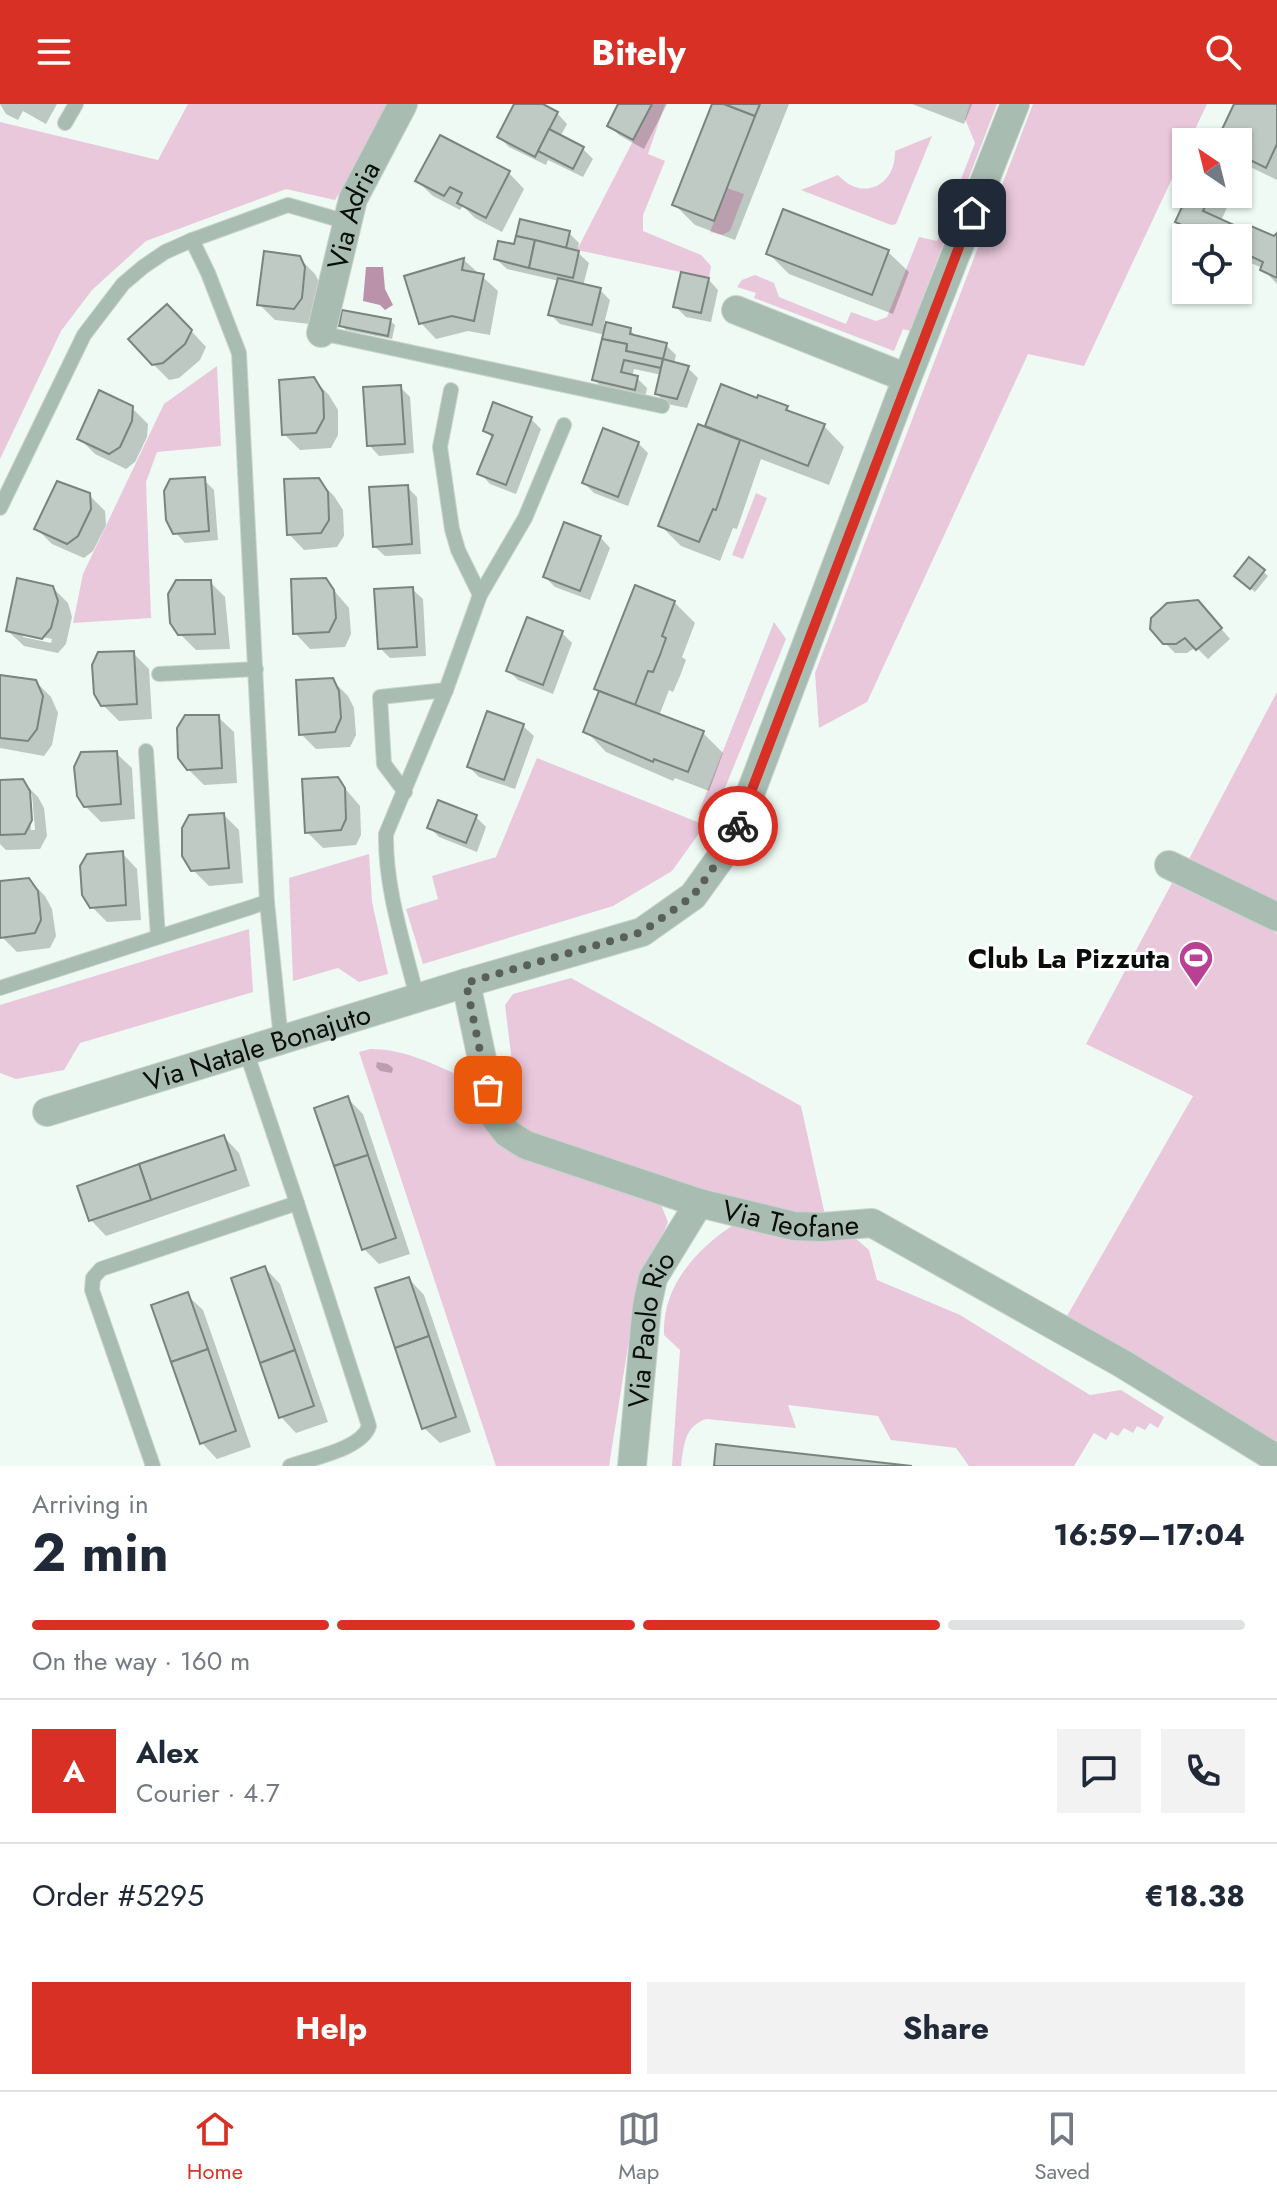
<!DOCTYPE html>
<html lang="en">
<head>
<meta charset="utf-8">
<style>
  :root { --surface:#fff; --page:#f2f2f3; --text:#1f2937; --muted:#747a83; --line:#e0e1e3; --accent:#d93025 }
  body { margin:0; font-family:Jost,sans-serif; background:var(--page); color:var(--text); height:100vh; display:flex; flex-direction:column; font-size:30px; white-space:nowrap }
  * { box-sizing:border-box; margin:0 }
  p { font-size:26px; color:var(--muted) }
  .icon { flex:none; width:44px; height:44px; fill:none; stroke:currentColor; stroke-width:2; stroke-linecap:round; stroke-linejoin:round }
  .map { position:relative; height:1362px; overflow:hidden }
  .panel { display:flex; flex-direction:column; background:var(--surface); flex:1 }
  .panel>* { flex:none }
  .needle { width:52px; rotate:325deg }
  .controls { position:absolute; left:1172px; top:24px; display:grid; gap:16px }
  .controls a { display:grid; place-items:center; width:80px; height:80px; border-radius:0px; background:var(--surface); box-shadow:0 2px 6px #0004; font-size:40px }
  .pin { position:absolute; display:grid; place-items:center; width:68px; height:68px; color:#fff; margin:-34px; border-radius:16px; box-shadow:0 4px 12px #0006 }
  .courier { position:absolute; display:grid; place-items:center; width:80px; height:80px; margin:-40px; border:6px solid #d93025; border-radius:50%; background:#fff; color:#222; box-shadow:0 2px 10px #0007 }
  .overview em { font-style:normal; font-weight:700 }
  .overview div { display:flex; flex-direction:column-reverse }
  .overview { display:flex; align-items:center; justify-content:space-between; height:136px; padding:0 32px }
  h1 { font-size:52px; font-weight:700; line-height:60px }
  .bar { display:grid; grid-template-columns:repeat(4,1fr); gap:12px 8px; align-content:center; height:96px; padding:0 32px }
  .bar i { height:10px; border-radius:6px; background:var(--line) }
  .bar .selected { background:var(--accent) }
  .bar p { grid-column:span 4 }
  .line { display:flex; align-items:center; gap:20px; padding:0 32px; border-top:2px solid var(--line) }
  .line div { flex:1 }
  .round { display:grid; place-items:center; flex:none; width:84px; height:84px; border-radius:0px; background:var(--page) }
  .action { display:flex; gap:16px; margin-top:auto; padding:16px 32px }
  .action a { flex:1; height:92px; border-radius:0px; background:var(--accent); color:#fff; font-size:32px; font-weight:700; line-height:92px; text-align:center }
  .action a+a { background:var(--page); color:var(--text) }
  header { display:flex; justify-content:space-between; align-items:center; height:104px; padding:0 32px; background:var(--accent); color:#fff; font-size:36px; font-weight:700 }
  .tab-bar { display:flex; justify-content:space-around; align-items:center; height:112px; border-top:2px solid var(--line); background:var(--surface); font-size:22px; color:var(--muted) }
  .tab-bar a { display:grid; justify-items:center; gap:4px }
  .tab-bar .selected { color:var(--accent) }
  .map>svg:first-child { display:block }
  .green { fill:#e9c8db }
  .water { fill:#ba93aa }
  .shadow { fill:#0003; fill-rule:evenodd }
  .building { fill:#becac3; stroke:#7a847e; stroke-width:2 }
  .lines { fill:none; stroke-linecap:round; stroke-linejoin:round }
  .service-casing { stroke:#c9d4ce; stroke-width:16 }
  .minor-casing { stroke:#c9d4ce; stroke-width:30 }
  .service { stroke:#a9bcb2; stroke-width:14 }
  .minor { stroke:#a9bcb2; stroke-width:28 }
  .done { stroke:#59605c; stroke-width:8; stroke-dasharray:0 14.4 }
  .route { stroke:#d93025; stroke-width:10 }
  .labels { text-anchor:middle; stroke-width:6; stroke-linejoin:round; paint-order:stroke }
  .street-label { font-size:28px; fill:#090d0b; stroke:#fff }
  .poi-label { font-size:28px; font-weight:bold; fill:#090d0b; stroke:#fff; text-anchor:end }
</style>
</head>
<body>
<header><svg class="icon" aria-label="menu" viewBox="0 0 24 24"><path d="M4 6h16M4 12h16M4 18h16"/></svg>Bitely<svg class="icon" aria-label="search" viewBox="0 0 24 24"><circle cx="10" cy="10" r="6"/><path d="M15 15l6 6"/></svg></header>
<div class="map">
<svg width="1277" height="1362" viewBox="0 0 1277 1362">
  <rect width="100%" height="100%" fill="#eefaf3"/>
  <!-- green -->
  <g class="green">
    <polygon points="188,0 392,0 335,96 286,85 146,137 92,186 61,227 0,355 0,18 158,56"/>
    <polygon points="652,0 665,0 648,50 665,57 643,111 643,127 701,151 711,162 709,174 577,146"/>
    <polygon points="970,0 997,0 910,227 903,225 894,247 754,194 756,189 737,183 742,176 755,171 774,179 779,193 846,220 851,208 876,217 887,213 919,133 937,137 975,39 965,15"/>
    <polygon points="1033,0 1207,0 1189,38 1186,38 1186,45 1084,262 1028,250 867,598 819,624 815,569"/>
    <path d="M932 32 896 120 891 121 801 86 838 71C862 98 896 82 895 47Z"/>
    <polygon points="727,84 744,90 730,127 722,131 710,128"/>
    <polygon points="217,262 221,342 157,348 146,378 151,514 73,519 83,470 164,300"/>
    <polygon points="756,389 767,394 743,455 732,451"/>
    <polygon points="774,518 786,535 720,696 710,714 698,710"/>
    <polygon points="1277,588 1277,802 1189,755"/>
    <polygon points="537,654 705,721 672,767 613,802 423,860 406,805 438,795 432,772 496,753"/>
    <polygon points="369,750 372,798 388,870 359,878 338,864 293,877 289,774"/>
    <polygon points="1172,779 1277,829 1277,1340 1067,1212 1193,992 1086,940"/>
    <polygon points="249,825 253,888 80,939 64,966 16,975 0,969 0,901"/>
    <path d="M571 874 801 1002 825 1111C724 1104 628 1063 534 1030 506 1016 505 1007 494 979L508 985 515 983 505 901 513 890Z"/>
    <path d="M370 945C409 945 440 964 475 978L478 1011 497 1037 660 1098 668 1118 635 1198 609 1362H496L359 948Z"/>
    <path d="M733 1121 855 1134 869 1146 877 1176 960 1211 1090 1291 1121 1286 1164 1313 1158 1324 1150 1319 1145 1326 1137 1322 1133 1329 1124 1324 1118 1332 1111 1328 1106 1336 1094 1329 1074 1362H969L956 1344 891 1336 878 1312 788 1301 796 1324 706 1315C684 1323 684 1341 681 1362H672L680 1246 664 1231C662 1182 696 1146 733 1121Z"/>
  </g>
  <!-- water -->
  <polygon class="water" points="366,163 383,163 385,185 393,201 385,206 380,201 363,197"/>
  <!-- shadow -->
  <g class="shadow">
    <polygon points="0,0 57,0 46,20 23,7 18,16 6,10"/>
    <polygon points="516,0 538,0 557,9 567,20 560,33 583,45 593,55 583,73 548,56 546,61 509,43 499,33"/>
    <polygon points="620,0 667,0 644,45 619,31 609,21"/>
    <polygon points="714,0 789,0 735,136 695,121 674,100"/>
    <polygon points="912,0 972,0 964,20"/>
    <polygon points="1237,0 1277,0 1277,76 1238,57 1238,38 1218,38"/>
    <polygon points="509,69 524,85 502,128 475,114 463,102 460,106 433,92 417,77"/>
    <polygon points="1190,90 1233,90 1221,117 1250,130 1275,134 1277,131 1277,180 1262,164 1238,153 1238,134 1195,134 1178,118"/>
    <polygon points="569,129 579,139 577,148 589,159 583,182 600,186 610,196 604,220 630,226 639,235 666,241 676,251 674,260 688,264 698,274 687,304 667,300 657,290 662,271 634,265 632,273 637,274 647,284 645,295 605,286 594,276 605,231 560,220 550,210 559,177 507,165 496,155 515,143"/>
    <polygon points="888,148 909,168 893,210 789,170 768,149"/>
    <polygon points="299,154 315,170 320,180 310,220 275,216 259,200"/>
    <polygon points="464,156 498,187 490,231 468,227 436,235 421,219 407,174"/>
    <polygon points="708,175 718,186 711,218 686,213 675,202"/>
    <polygon points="390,217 395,221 392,235 346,226 341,221"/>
    <polygon points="183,218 206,243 200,256 179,274 169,276 153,260"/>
    <polygon points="313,275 329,291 338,306 338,331 331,344 300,346 284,330"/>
    <polygon points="400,283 410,293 414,349 379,352 369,341"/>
    <polygon points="722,283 787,304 793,311 824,322 844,343 829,381 761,355 737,425 733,424 720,457 681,442 661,422 706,325"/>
    <polygon points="495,301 531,315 541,325 516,390 490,380 480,369 493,335 485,326"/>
    <polygon points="132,304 148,320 147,333 135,358 126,365 95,350 79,334"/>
    <polygon points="638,339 648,349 628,402 594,389 584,379"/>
    <polygon points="204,376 214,386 218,436 185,439 175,428"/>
    <polygon points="318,376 334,392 343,406 344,432 337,443 304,446 289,430"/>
    <polygon points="407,383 417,393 421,450 385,452 374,442"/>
    <polygon points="89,391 105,407 106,421 93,447 84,454 52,440 37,425"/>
    <polygon points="600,433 610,444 590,496 555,483 545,473"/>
    <polygon points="1250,456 1268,472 1255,488 1241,477"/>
    <polygon points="325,476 349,504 351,530 345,543 310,545 295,529"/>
    <polygon points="210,478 225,493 230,545 196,546 180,530"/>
    <path d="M52 483 68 499 72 513 66 540 58 549 24 542 8 527ZM23 529 52 535 51 539 23 533Z"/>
    <polygon points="412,485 423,495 426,552 390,554 380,544"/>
    <polygon points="674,498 695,519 682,553 686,556 680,572 673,588 669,586 659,612 703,629 723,649 709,687 675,674 673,677 606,648 586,627 601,589 596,585"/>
    <polygon points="1208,509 1230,535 1208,555 1196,543 1187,549 1175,549 1164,538"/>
    <polygon points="562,529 572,539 553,590 518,576 508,566"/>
    <polygon points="133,549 149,565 152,615 119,617 103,601"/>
    <polygon points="0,573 35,577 51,593 58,609 52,641 44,652 0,644"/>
    <polygon points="332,576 348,592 354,604 356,631 350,643 316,645 301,630"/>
    <polygon points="488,609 523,622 534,632 515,685 479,673 469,663"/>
    <polygon points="218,613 234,628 237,679 204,681 188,665"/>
    <polygon points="116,649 132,664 135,715 101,718 85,702"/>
    <polygon points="337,675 360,702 361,731 356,741 323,744 307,728"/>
    <path d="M22 677 38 693 44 704 47 732 40 745 6 746 0 740V678ZM28 690H32L35 726H31Z"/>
    <polygon points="224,711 239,726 243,779 209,782 193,766"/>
    <polygon points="476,713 486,723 477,748 439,733 429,723"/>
    <polygon points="122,749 137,765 141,816 107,818 91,802"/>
    <polygon points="29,776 45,792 52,805 56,832 50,844 17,848 2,833 0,779"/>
    <polygon points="377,958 388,960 393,964 392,969 380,967 376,963"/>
    <polygon points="347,994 363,1010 410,1150 379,1160 364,1145"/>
    <polygon points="224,1033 239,1049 250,1082 106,1132 91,1116"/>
    <polygon points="265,1164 280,1180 328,1318 296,1329 281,1313"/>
    <polygon points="409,1175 424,1191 471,1328 440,1339 424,1324"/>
    <polygon points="187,1191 203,1206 251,1343 217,1355 202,1339"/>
  </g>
  <!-- building -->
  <g class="building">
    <polygon points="514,0 543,0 558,8 535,53 497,33"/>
    <polygon points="618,0 652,0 633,36 607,22"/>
    <polygon points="712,0 724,0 755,12 714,117 672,101"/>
    <polygon points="724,0 760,0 755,12"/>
    <polygon points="1234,0 1277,0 1277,40 1266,64 1238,50 1238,38 1216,38"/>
    <polygon points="549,25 584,43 573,65 538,47"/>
    <polygon points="440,31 510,67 486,114 457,99 462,89 450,83 444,92 415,77"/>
    <polygon points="1188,90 1211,90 1203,107 1249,128 1251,122 1274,132 1277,129 1277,174 1260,166 1263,158 1238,146 1238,134 1211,134 1175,118"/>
    <polygon points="783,105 889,146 872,191 766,150"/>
    <polygon points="520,115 570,127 566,144 516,132"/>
    <polygon points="516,132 535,136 529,164 494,155 498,137 514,140"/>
    <polygon points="535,136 579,147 573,174 529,164"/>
    <polygon points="264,147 300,152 305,163 302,194 294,205 257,201"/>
    <polygon points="464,154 462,166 484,170 474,217 452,212 419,220 404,172"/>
    <polygon points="681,168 709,174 701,209 673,203"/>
    <polygon points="558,174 601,184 592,221 548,211"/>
    <polygon points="167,200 192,226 185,240 163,259 152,261 128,235"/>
    <polygon points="342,206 391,215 388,232 339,222"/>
    <polygon points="606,218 631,224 630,230 667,239 663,255 626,247 627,240 602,235"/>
    <polygon points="602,235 627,240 626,247 663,255 661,264 624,256 621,268 638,272 635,286 592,276"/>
    <polygon points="663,255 689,262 677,295 655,290"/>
    <polygon points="314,273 323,288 324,314 316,329 282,331 279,276"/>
    <polygon points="721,280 757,294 758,291 788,302 786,306 825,320 808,362 705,322"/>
    <polygon points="401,281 405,340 367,342 363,283"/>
    <polygon points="99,286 133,302 132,317 120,343 109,350 77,335"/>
    <polygon points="493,298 532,313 506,381 477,370 493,331 483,327"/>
    <polygon points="698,320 740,336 716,406 713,405 699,438 658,422"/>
    <polygon points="603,324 639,338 618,393 582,379"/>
    <polygon points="205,373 209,427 173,430 166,416 164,387 170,375"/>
    <polygon points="319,374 328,388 329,416 321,429 287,431 284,375"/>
    <polygon points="57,377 90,389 91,405 78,432 67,440 34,425"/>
    <polygon points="408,381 412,440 373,443 369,383"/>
    <polygon points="564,418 601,432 580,487 543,473"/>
    <polygon points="1249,453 1265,466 1250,485 1234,472"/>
    <polygon points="17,474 53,482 58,497 51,524 42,535 6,527"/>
    <polygon points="326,474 334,486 336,514 329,528 293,530 291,475"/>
    <polygon points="176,476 211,476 215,530 178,531 170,519 168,490"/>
    <polygon points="635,481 675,497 662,532 666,534 660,551 653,568 648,567 635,601 594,585"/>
    <polygon points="413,483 417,543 378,545 374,485"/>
    <polygon points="1198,496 1222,524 1196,546 1185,534 1176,540 1163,540 1150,525 1151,514 1167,499"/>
    <polygon points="527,513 563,527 543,581 506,567"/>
    <polygon points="134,547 137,600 101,602 94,590 92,561 98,548"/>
    <polygon points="0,571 36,576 43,592 37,625 28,637 0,634"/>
    <polygon points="333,574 339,587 341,614 335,628 299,631 296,576"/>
    <polygon points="599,587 704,627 688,668 654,655 653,658 583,628"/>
    <polygon points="487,607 524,620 504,676 467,663"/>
    <polygon points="185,611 219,611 222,664 187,666 178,654 177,624"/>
    <polygon points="117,647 121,700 84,703 77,692 74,663 81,648"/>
    <polygon points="338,673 345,684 346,715 341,726 305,729 302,675"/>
    <polygon points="23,675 30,687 32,716 25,730 0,731 0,676"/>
    <polygon points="438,696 477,711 466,739 427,724"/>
    <polygon points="224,709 229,764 191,767 182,752 182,724 189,711"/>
    <polygon points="123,747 126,801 90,804 82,791 80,762 87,750"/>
    <polygon points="29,774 38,787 41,816 35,829 0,834 0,777"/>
    <polygon points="348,992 368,1051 334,1062 314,1004"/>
    <polygon points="224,1031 236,1066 151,1096 139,1060"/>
    <polygon points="368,1051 396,1134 362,1146 334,1062"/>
    <polygon points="139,1060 151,1096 89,1117 77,1082"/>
    <polygon points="265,1162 295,1246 260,1259 231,1174"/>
    <polygon points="409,1173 429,1232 395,1244 375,1184"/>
    <polygon points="188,1188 208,1245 171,1258 151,1201"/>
    <polygon points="429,1232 456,1313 422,1325 395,1244"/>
    <polygon points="208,1245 236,1327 200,1340 171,1258"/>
    <polygon points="295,1246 314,1302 279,1314 260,1259"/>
    <polygon points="716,1340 912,1362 714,1362"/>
  </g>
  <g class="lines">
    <defs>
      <g id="service">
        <polyline points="65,19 76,0"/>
        <polyline points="321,229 662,302"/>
        <polyline points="451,286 440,343 452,425 458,446 480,491"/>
        <polyline points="0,404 84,231 123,180 143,163 165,148 192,136 288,101 347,118"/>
        <polyline points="159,570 256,565"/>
        <polyline points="146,647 158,833"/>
        <polyline points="405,688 384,660 380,593 446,586"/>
        <polyline points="267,798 281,936"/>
        <polyline points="0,884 267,798 239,249 208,169 192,136"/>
        <path d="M417 894C404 840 385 785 386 730L446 586 480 491 525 414 564 321"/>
        <polyline points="246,947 297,1099"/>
        <path d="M153 1362 92 1186 93 1174 101 1165 297 1099 369 1322C362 1345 312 1354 290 1362"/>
      </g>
      <g id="minor">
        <polyline points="736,206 907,274"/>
        <path id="s1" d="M321 229 353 95 403 0"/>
        <polyline points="1169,761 1277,813"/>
        <path id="s2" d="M466 879 494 1012 507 1029 526 1041 699 1099 794 1122 822 1123 872 1119 1123 1260 1277 1355"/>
        <path id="s3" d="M47 1008 466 879 642 828 693 792 732 738 907 274 1015 0"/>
        <path id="s4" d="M632 1362 647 1202 653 1174 699 1099"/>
      </g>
    </defs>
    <!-- service casing -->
    <use href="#service" class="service-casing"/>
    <!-- minor casing -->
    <use href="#minor" class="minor-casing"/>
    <!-- service -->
    <use href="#service" class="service"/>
    <!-- minor -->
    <use href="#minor" class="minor"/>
  </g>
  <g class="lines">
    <!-- done -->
    <polyline class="done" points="488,986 466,879 642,828 693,792 732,738 738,722"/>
    <!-- route -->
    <polyline class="route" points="738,722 972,109"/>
  </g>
  <!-- icons -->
  <defs>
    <symbol id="stadium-pin" viewBox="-11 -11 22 30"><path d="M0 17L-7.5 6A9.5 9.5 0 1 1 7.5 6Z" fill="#ba4093" stroke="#fff"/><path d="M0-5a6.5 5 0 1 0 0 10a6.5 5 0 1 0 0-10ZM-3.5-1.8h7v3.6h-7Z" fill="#fff"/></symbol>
  </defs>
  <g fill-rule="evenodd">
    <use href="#stadium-pin" x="1176" y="834" width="40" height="54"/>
  </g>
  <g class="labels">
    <!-- street labels -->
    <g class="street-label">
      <text dy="10" stroke="none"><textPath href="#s1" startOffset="122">Via Adria</textPath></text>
      <text dy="10" stroke="none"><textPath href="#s3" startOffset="220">Via Natale Bonajuto</textPath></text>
      <text dy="10" stroke="none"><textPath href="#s2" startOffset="456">Via Teofane</textPath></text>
      <text dy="10" stroke="none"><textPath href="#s4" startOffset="138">Via Paolo Rio</textPath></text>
    </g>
    <!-- poi labels -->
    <g class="poi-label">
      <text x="1170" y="864">Club La Pizzuta</text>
    </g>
  </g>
</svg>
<div class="controls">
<a><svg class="needle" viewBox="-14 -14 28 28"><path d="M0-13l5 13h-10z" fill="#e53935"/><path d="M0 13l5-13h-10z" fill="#747a83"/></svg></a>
<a><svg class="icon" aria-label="locate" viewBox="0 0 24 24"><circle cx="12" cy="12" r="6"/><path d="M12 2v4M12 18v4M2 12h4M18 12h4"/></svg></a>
</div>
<div class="pin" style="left:488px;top:986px;background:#ea580c"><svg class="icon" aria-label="bag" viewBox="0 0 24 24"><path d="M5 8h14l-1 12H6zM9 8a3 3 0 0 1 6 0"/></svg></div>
<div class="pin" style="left:972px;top:109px;background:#1f2937"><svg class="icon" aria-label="home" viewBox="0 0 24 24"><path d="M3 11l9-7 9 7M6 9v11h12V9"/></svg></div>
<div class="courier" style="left:738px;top:722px"><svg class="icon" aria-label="bike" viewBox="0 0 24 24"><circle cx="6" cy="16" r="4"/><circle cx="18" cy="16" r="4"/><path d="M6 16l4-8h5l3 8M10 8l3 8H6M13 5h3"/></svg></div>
</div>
<section class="panel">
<div class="overview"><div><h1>2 min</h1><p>Arriving in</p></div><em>16:59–17:04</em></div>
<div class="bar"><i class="selected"></i><i class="selected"></i><i class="selected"></i><i></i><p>On the way · 160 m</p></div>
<div class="line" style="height:144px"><b class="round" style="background:var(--accent);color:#fff">A</b><div><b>Alex</b><p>Courier · 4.7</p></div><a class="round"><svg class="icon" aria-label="chat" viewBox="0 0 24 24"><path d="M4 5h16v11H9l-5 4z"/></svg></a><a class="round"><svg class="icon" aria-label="phone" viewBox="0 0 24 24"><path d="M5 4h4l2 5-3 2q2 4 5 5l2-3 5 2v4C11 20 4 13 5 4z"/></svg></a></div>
<div class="line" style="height:104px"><div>Order #5295</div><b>€18.38</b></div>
<div class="action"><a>Help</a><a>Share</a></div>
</section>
<nav class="tab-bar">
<a class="selected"><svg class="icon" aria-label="home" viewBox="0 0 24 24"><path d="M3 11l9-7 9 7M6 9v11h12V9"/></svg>Home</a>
<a><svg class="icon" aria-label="map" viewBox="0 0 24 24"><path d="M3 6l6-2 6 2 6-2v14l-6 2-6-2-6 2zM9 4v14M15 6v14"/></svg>Map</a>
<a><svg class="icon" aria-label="saved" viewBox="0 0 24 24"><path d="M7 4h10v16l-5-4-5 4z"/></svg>Saved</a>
</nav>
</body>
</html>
